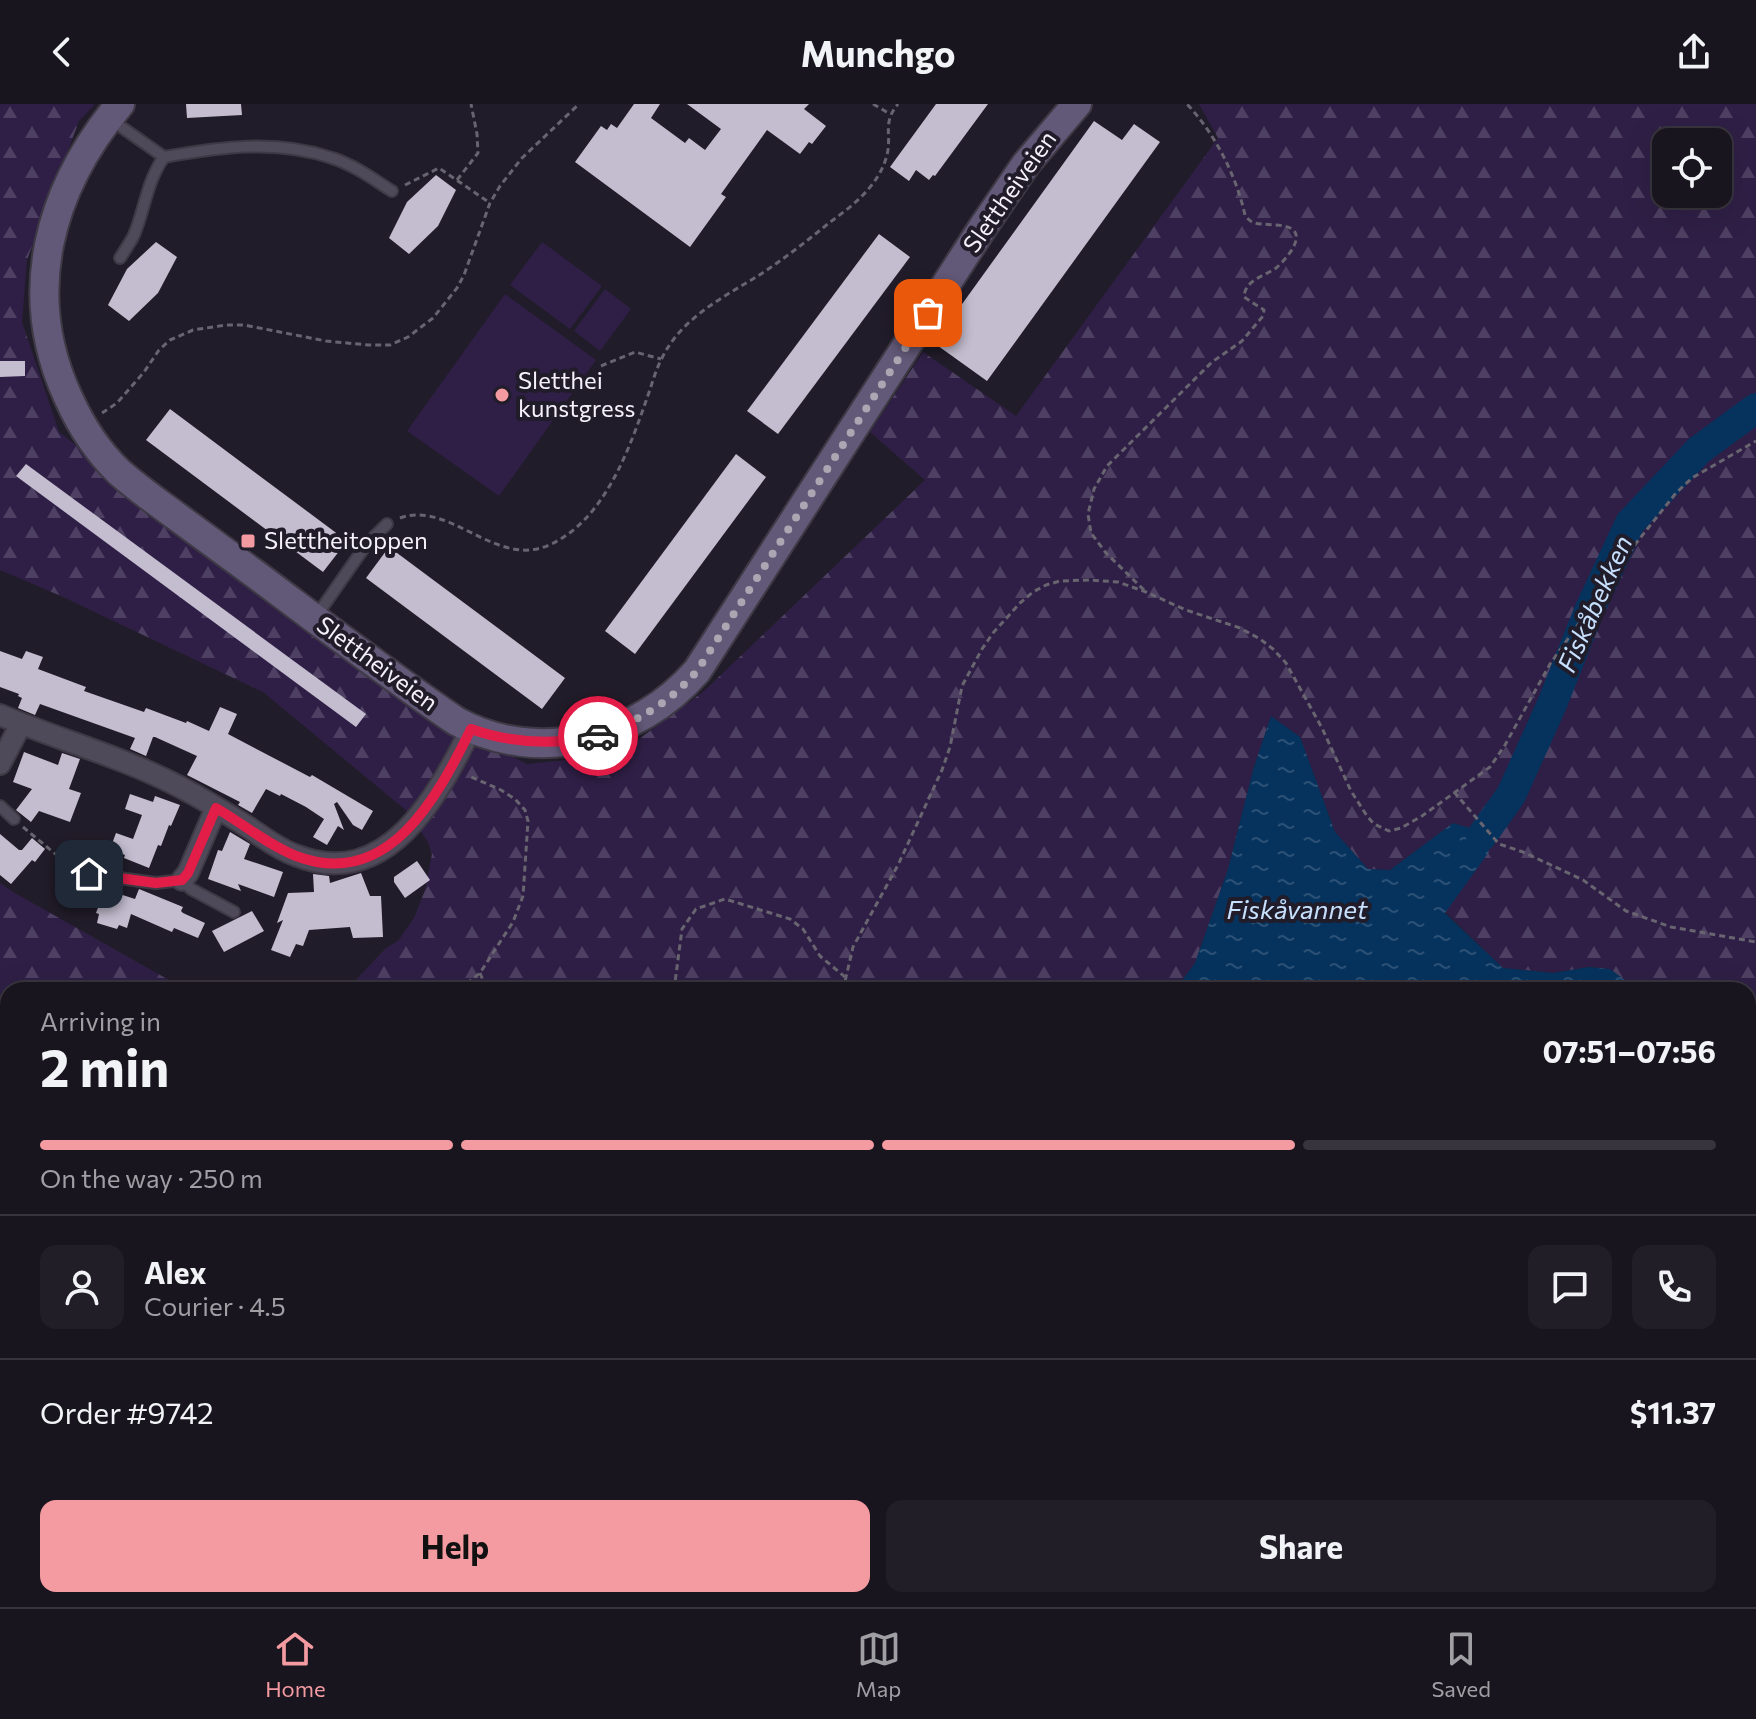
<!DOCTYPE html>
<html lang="en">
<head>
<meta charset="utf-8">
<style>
  :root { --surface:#19151f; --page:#221e28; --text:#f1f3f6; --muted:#9f9fa4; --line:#37343d; --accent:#f49aa1 }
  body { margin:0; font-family:Commissioner,sans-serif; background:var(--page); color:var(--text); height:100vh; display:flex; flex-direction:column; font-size:30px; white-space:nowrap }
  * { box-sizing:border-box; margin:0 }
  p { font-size:26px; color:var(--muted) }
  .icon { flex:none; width:44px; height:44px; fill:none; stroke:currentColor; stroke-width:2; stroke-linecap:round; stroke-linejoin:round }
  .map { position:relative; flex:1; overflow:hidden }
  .sheet { position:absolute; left:0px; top:878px; width:1756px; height:626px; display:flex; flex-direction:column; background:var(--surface); border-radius:24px 24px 0 0; box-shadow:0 8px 32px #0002,0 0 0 2px var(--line) }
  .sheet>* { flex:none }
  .buttons { position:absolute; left:1652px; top:24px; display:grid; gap:16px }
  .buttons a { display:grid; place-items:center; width:80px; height:80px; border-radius:16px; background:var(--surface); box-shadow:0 8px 32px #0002,0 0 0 2px var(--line); font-size:40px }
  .pin { position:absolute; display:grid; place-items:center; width:68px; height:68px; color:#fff; margin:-34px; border-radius:16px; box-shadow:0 4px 12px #0006 }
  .courier { position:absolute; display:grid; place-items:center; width:80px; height:80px; margin:-40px; border:6px solid #e11d48; border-radius:50%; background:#fff; color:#222; box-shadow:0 2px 10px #0007 }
  .head em { font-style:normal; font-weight:700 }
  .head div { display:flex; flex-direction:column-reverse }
  .head { display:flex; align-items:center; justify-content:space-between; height:136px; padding:0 40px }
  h1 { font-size:52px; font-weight:700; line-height:60px }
  .bar { display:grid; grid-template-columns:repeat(4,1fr); gap:12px 8px; align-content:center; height:96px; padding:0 40px }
  .bar i { height:10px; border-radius:6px; background:var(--line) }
  .bar .selected { background:var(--accent) }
  .bar p { grid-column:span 4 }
  .line { display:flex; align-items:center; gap:20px; padding:0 40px; border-top:2px solid var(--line) }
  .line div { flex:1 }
  .round { display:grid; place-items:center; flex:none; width:84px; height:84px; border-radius:16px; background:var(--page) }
  .action { display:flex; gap:16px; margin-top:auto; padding:16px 40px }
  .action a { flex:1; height:92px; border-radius:16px; background:var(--accent); color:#111; font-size:32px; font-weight:700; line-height:92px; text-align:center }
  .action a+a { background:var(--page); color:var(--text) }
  header { display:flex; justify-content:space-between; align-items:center; height:104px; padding:0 40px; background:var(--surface); font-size:36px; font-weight:700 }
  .tab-bar { display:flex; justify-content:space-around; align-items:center; height:112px; border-top:2px solid var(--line); background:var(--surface); font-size:22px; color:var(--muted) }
  .tab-bar a { display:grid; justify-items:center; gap:4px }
  .tab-bar .selected { color:var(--accent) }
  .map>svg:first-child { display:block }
  .forest { fill:url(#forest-firs); fill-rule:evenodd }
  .garden { fill:#2f1f46 }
  .water { fill:url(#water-ripples) }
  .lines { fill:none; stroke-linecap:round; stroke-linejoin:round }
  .river { stroke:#06335e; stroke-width:30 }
  .building { fill:#c4bdd0 }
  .lane-casing { stroke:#3e3a45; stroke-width:14 }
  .street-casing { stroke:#3e3a45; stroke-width:24 }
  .secondary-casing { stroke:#3e3a45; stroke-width:32 }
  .path { stroke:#686470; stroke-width:3; stroke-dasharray:6 4; stroke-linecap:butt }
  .lane { stroke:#4f4a59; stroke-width:10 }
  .street { stroke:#4f4a59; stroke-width:20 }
  .secondary { stroke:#625978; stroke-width:28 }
  .done { stroke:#aba6b2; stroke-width:8; stroke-dasharray:0 14.4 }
  .route { stroke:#e11d48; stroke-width:10 }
  .poi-dot { fill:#f49aa1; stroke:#211c29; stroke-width:3 }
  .labels { text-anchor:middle; stroke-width:8; stroke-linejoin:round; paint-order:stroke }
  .street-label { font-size:24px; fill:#f5f1fb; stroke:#211c29 }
  .poi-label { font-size:24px; fill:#f5f1fb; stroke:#211c29; text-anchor:start }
  .water-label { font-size:26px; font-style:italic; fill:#c7e0fd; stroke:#211c29 }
</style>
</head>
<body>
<header><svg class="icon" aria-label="back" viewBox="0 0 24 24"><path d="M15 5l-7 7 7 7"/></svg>Munchgo<svg class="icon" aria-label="share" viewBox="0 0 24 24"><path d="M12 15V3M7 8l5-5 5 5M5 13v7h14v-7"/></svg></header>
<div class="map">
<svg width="1756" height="1503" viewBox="0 0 1756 1503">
  <defs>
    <pattern id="forest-firs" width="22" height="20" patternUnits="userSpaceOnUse" patternTransform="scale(2)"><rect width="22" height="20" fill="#2f1f46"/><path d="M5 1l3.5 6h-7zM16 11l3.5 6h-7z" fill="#4e4062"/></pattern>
    <pattern id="water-ripples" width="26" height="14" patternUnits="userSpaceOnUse" patternTransform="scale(2)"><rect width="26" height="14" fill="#06335e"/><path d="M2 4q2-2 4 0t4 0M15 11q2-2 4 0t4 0" fill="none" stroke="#2b5176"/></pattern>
  </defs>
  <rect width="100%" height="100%" fill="#211c29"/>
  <!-- forest -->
  <g class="forest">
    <path d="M0 0H95L79 17 27 156 22 218 59 328 415 603 527 660 617 651 703 588 925 376 870 328 923 248 1016 312 1218 34 1199 0H1756V1008L1748 1004V886H1638L1610 865 1589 863 1553 869 1503 864 1445 808 1488 748 1476 727 1453 719 1390 766 1368 765 1335 728 1300 633 1271 612 1253 666 1228 765 1195 859 1175 886H339L350 882 386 844 398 837 414 814 425 786 432 750 428 738 407 707 263 588 61 492 0 466ZM1666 38H1718V90H1666Z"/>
    <polygon points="0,779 13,788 185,885 195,886 8,886 8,1074 0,1077"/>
    <polygon points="662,1496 988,1496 981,1503 664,1503"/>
  </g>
  <!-- garden -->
  <g class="garden">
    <polygon points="542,138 602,182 570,225 510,181"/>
    <polygon points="605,185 631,205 600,247 574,227"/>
    <polygon points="505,190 596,256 499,392 407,327"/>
  </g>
  <!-- water -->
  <g class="water">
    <polygon points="1271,612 1300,633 1335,728 1368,765 1390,766 1453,719 1476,726 1489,748 1445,809 1503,864 1553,869 1589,863 1610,865 1638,886 1175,886 1195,859 1228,765 1253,666"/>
    <polygon points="1748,1004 1756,1008 1756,1470 1748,1475"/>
    <polygon points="8,1074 8,1496 662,1496 664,1503 0,1503 0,1077"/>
    <polygon points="988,1496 1709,1496 1696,1503 1375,1503 1375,1497 1352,1503 981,1503 982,1501"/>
  </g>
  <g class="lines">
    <!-- river -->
    <polyline class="river" points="1481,733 1511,691 1552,600 1589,507 1630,419 1699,346 1756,304"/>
  </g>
  <!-- building -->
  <g class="building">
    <polygon points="186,0 241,0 242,11 187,14"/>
    <polygon points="634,0 660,0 651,14 685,39 689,34 705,46 721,25 687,0 809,0 804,5 826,22 812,40 809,38 800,50 767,26 721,90 726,93 690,143 575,58 601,22 607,26 611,20 617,24"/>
    <polygon points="936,0 988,0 935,72 933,71 929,76 916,66 909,77 890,63"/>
    <polygon points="1094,17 1122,36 1134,20 1160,38 987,277 934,239"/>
    <polygon points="436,71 456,86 438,122 409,150 389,134 407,98"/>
    <polygon points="879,130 910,153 778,330 747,307"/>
    <polygon points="156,138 177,153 158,189 129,217 108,201 127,165"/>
    <polygon points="0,257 25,257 25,272 0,273"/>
    <polygon points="170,305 347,437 323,468 146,336"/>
    <polygon points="736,350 766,373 635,550 605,527"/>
    <polygon points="26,360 366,610 356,623 16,372"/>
    <polygon points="389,443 565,574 542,605 366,474"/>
    <polygon points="0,547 22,555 26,547 43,553 38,565 86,583 84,587 144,608 146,604 186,619 187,617 209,627 220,603 237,610 228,630 310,673 312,671 373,707 362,726 353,721 337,698 334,700 344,726 338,722 327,741 313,733 324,715 306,703 281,690 280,692 266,685 252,709 238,701 240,698 187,671 197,652 155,633 153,633 146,652 130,645 135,634 40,600 35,611 18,604 22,594 18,592 19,590 0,583"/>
    <polygon points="24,648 58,661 62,649 80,655 69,685 81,689 70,718 39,707 31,718 16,706 32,685 13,678"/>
    <polygon points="130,690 153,698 155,692 180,701 171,722 169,721 161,742 158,741 149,764 124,754 125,751 110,745 116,729 133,735 142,711 125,705"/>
    <polygon points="230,728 250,740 244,755 283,768 274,793 238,780 241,787 208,775 218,746 222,747"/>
    <polygon points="0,730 19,746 22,746 32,734 45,745 35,758 32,756 11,780 0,771"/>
    <polygon points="417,757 430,776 405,794 394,778 394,773"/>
    <polygon points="361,769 370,792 381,792 383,833 353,834 350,823 309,826 303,842 296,840 290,853 271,846 283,816 277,819 288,789 314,788 313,770 329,772 330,779"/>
    <polygon points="139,785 183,803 181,807 183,809 205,819 198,834 174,824 172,828 131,810 127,824 119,821 117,825 97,819 99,810 96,809 99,801 97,800 101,788 106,789 107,786 135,795"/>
    <polygon points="252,807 264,827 224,848 212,827"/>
  </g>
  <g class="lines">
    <defs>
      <g id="lane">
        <path d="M110 15 164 53C220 43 277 35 332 54 354 61 373 75 392 87"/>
        <path d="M120 154C125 146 130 139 134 131 145 104 147 77 164 53"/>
        <polyline points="315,514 366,441 387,420"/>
        <polyline points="0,702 14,715"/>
        <polyline points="89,770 156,779 182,776 191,785 234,808"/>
      </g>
      <g id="street">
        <path d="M0 611C59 636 123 653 180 683 203 695 226 709 248 723 263 733 278 745 295 751 387 788 437 693 471 625"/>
        <polyline points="0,660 21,620"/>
        <polyline points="182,776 188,769 216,704"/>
      </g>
      <path id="secondary" d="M120 0C49 85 20 189 68 293 80 320 97 347 119 368 137 384 157 398 176 412 203 432 229 451 255 470 322 520 387 570 456 617 538 662 638 635 697 567L983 123 1026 60 1077 0"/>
    </defs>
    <!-- lane casing -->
    <use href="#lane" class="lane-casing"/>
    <!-- street casing -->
    <use href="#street" class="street-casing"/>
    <!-- secondary casing -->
    <use href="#secondary" class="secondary-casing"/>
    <!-- path -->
    <g class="path">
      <polyline points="873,0 890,10"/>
      <polyline points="457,76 478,49 477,30 471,0"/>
      <polyline points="405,81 439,64 490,99"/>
      <polyline points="601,262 635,248 661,255"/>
      <polyline points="102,309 117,299 144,268 159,246 170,236 193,226 226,221 244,221 326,237 368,241 390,241 408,233 433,214 457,184 464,171 490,99 500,82 522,54 579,0"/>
      <path d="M400 414C450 396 496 465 549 441 604 417 629 346 647 294 652 281 655 267 662 254 682 213 724 193 761 170 785 154 807 137 829 119 840 111 852 102 862 92 873 81 883 67 887 51 892 30 882 19 898 0"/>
      <path d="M1144 486 1106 449 1091 429 1088 410 1094 385 1107 362 1212 258 1242 237 1263 212 1264 206 1244 193C1245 176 1263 173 1276 164 1281 160 1289 151 1293 144 1308 115 1268 123 1255 119 1249 117 1249 116 1245 111 1236 71 1215 30 1187 0"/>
      <polyline points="1454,688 1499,740 1523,748 1583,776 1626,807 1671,823 1756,838"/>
      <polyline points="23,723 71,763 77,765"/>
      <polyline points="480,869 487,886"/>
      <polyline points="459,886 480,869 513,818 523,792 528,717 525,706 515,695 501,686 469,672"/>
      <polyline points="674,886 682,825 696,805 725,795 790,815 803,825 820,852 845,873"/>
      <polyline points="843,886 853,843 898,761 942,666 950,643 962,582 982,545 993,529 1020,499 1033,488 1046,481 1060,477 1089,476 1118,478 1146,488 1186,506 1240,524 1260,535 1273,545 1286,559 1322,624 1351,687 1367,712 1374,720 1389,727 1401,724 1422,712 1490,663 1505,641 1550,560 1637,438 1676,389 1692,374 1756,337"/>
      <polyline points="0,1045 8,1048"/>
      <polyline points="785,1496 786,1503"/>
      <polyline points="445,1503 447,1496"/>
    </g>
    <!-- lane -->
    <use href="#lane" class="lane"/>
    <!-- street -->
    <use href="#street" class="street"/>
    <!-- secondary -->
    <use href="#secondary" class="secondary"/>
  </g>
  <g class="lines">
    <!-- done -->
    <path class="done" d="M598 632C639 616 668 600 697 567L928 209"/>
    <!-- route -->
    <path class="route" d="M89 770 156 779 182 776 188 769 216 704C242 719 268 741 296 752 388 787 437 694 471 625 513 640 555 641 598 632"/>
  </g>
  <!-- markers -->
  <g class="poi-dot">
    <circle cx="502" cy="291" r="8"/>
    <rect x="240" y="429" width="16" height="16" rx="4"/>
  </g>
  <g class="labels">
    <!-- street labels -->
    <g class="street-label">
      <text transform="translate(1010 88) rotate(-55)" y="8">Slettheiveien</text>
      <text transform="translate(377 560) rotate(36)" y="8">Slettheiveien</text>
    </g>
    <!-- poi labels -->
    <g class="poi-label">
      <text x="518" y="285">Sletthei<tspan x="518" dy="28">kunstgress</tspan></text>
      <text x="264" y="445">Slettheitoppen</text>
    </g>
    <!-- water labels -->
    <g class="water-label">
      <text transform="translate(1595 500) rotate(-66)" y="9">Fiskåbekken</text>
      <text x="1297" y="815">Fiskåvannet</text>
    </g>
  </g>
</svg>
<div class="buttons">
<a><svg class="icon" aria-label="locate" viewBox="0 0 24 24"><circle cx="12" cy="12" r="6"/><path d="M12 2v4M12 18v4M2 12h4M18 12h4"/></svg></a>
</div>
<div class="pin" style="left:928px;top:209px;background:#ea580c"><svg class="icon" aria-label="bag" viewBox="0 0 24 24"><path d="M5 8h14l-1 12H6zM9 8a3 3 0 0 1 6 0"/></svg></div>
<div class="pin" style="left:89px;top:770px;background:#1f2937"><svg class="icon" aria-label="home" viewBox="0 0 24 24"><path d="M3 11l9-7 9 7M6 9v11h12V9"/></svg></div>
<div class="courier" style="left:598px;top:632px"><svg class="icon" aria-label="car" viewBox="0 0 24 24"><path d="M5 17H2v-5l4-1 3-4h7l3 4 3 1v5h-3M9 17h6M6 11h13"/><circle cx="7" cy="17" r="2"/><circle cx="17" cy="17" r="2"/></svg></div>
<section class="sheet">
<div class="head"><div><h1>2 min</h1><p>Arriving in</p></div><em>07:51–07:56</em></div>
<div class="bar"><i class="selected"></i><i class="selected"></i><i class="selected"></i><i></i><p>On the way · 250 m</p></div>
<div class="line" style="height:144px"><a class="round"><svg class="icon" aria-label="person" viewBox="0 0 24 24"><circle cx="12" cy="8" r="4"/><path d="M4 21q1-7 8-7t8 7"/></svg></a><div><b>Alex</b><p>Courier · 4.5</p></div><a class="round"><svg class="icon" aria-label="chat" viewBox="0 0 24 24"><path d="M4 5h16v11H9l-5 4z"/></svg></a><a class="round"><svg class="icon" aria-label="phone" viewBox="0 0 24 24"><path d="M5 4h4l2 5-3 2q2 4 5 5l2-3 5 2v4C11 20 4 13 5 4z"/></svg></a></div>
<div class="line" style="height:104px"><div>Order #9742</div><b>$11.37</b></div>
<div class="action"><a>Help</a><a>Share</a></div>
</section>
</div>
<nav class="tab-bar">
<a class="selected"><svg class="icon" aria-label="home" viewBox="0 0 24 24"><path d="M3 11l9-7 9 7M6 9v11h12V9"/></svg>Home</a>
<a><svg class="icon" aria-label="map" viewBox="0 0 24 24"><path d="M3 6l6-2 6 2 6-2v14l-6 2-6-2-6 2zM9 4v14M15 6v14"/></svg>Map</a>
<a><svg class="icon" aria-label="saved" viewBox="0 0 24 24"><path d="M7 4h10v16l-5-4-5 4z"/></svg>Saved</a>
</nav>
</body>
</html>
